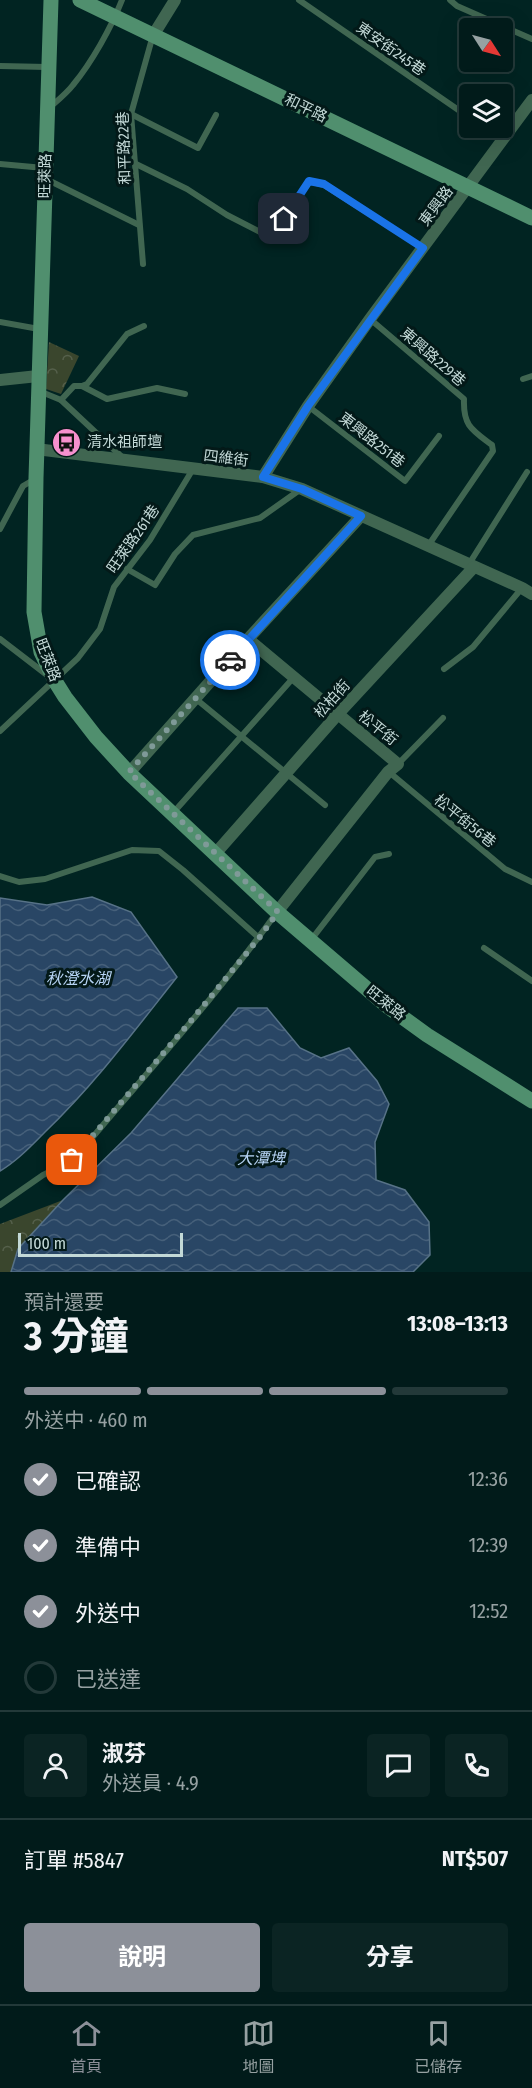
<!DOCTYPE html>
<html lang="zh-TW">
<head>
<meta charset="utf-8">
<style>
  :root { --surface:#011b1a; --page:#0b2423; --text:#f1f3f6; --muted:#96a1a2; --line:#233939; --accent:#8c9099 }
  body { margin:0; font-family:"Fira Sans Condensed","Noto Sans TC",sans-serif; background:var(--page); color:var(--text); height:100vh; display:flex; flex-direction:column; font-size:22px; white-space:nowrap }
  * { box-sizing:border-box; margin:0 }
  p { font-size:20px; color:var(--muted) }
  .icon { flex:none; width:33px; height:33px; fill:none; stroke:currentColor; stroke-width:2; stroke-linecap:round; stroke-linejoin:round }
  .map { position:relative; height:1272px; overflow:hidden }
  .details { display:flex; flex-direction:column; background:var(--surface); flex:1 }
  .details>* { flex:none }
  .needle { width:39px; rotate:126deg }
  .tools { position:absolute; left:459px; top:18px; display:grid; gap:12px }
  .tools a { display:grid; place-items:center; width:54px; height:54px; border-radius:6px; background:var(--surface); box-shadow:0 6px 24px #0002,0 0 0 2px var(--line); font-size:30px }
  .scale { position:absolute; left:18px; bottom:15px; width:165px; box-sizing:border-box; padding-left:6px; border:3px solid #c3d9d7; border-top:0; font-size:16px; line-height:21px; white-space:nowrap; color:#c3d9d7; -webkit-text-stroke:4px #031918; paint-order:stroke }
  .pin { position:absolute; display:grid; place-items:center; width:51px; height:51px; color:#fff; margin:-26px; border-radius:12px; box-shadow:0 3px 9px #0006 }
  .courier { position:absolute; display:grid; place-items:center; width:60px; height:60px; margin:-30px; border:4px solid #1a73e8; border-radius:50%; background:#fff; color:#222; box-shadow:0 2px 8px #0007 }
  .head em { font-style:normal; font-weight:700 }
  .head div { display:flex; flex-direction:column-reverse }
  .head { display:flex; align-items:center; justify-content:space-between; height:102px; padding:0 24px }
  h1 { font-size:39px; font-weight:700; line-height:45px }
  .bar { display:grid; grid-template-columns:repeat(4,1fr); gap:9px 6px; align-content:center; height:72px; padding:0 24px }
  .bar i { height:8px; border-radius:4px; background:var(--line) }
  .bar .active { background:var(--accent) }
  .bar p { grid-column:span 4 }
  .line { display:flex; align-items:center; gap:15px; padding:0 24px; border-top:2px solid var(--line) }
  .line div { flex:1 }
  .round { display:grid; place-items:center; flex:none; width:63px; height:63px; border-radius:6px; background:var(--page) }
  ol { padding:0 24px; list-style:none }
  li { display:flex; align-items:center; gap:18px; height:66px }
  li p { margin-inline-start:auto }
  li .icon { padding:6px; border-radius:50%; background:var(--accent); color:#fff; stroke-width:4 }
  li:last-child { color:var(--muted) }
  li i { width:33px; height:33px; border:3px solid var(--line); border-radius:50% }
  .cta { display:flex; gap:12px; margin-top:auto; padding:12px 24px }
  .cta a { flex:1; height:69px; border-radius:6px; background:var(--accent); color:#fff; font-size:24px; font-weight:700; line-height:69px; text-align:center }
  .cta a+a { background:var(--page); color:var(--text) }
  .tabs { display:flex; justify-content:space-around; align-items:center; height:84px; border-top:2px solid var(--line); background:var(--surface); font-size:16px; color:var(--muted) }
  .tabs a { display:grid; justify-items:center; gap:3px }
  .tabs .active { color:var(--accent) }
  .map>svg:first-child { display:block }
  .park { fill:url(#park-crowns) }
  .water { fill:url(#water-waves); stroke:#577287; stroke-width:1.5 }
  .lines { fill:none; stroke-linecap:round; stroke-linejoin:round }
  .lane { stroke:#406651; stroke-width:6 }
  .street { stroke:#406651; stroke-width:12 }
  .secondary { stroke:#508f6e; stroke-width:15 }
  .done { stroke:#7f9a98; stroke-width:6; stroke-dasharray:0 10.8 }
  .route { stroke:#1a73e8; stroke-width:8 }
  .labels { text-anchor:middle; stroke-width:6; stroke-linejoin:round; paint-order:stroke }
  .street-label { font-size:15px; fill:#c3d9d7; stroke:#031918 }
  .poi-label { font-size:15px; fill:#c3d9d7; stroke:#031918; text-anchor:start }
  .water-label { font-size:16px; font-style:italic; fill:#b7d4f5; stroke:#031918 }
</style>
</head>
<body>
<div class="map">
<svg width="532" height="1272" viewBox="0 0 532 1272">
  <defs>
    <pattern id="park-crowns" width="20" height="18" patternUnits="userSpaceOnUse" patternTransform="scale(1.5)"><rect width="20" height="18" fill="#3a462d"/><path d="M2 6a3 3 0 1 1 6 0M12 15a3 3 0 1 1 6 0" fill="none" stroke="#55604b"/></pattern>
    <pattern id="water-waves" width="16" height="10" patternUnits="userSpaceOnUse" patternTransform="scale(1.5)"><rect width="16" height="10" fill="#294665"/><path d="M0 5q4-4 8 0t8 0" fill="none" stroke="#46607a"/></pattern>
  </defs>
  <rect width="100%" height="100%" fill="#012422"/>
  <!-- park -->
  <g class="park">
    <polygon points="49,342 79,356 61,394 46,389"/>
    <polygon points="63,1200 18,1249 11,1272 0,1272 0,1224"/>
  </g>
  <!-- water -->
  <g class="water">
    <path d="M92 897 131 912 177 977C135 1030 94 1085 45 1132 31 1146 17 1161 0 1171V898L47 905Z"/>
    <polygon points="238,1008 267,1008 300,1048 321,1058 349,1048 377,1081 389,1104 375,1142 376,1180 405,1190 429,1222 430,1255 413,1272 11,1272 18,1249 63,1200 131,1133"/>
  </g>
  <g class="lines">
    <!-- lane -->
    <g class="lane">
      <polyline points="299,0 470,118"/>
      <polyline points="450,0 457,6 532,39"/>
      <polyline points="0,66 47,67"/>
      <path d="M49 108C57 101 66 94 73 85 92 62 111 28 122 0"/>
      <polyline points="131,114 198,148 216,115"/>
      <polyline points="483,128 502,141"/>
      <polyline points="134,163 187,189 227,215 272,238 309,181 324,185 423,248"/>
      <polyline points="0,164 44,168"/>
      <polyline points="46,179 139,225"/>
      <polyline points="143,264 131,114 153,35"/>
      <path d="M370 319 464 399C463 426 472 430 492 445L493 451 428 546"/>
      <polyline points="0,322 39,329"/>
      <polyline points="523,379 532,376"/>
      <polyline points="82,386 87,384 127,334 144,326"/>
      <polyline points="39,391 61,400 74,386 82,386 107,399 157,388 185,394"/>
      <polyline points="61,400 122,457"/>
      <polyline points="308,406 405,481 439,436"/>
      <polyline points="0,529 23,486 35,479"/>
      <polyline points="469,564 527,472"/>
      <polyline points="127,569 155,585 175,554 193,535 260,518 301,489"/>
      <polyline points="0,639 47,675"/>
      <polyline points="444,669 473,647 522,588"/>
      <polyline points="196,699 325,805"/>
      <polyline points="0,731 78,658 100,629 114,587 150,540 193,469"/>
      <polyline points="398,764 443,718"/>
      <polyline points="389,772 505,869 532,882"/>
      <polyline points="173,813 294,677"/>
      <polyline points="0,876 19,882 45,879 132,850 159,851 183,870 259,938"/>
      <polyline points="311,940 375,857 389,854"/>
      <polyline points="484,948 532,981"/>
      <path d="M0 1205 43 1175 64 1165 81 1151C147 1072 217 996 277 912"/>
    </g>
    <!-- street -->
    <g class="street">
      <polyline points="154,34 175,0"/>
      <polyline points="0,380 38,376"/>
      <polyline points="36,449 263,477 302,489 522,588 532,594"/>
      <polyline points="263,477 308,406 370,319 532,100"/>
      <polyline points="248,639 398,764 388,772 277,912"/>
      <polyline points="129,773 248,639 361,516"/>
      <polyline points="215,854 338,714 474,567"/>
    </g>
    <!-- secondary -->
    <g class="secondary">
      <polyline points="51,0 36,478 34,612 41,652 55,681 65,697 96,737 129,773 277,912 387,1006 427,1035 532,1101"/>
      <polyline points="80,0 532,218"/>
    </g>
  </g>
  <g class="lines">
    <!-- done -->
    <polyline class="done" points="72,1160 190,1022 259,938 278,912 129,772 230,660"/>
    <!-- route -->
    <polyline class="route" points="230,660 361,516 302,489 263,477 308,406 423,248 324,184 309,181 284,219"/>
  </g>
  <!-- icons -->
  <defs>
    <symbol id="bus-disc" viewBox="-11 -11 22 22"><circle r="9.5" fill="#f790ce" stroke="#031918"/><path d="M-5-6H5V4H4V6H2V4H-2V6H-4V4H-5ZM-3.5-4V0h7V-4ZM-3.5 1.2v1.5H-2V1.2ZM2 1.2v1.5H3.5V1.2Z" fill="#111"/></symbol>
  </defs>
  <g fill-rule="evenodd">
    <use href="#bus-disc" x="50" y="426" width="33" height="33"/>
  </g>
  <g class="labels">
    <!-- street labels -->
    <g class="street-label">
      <text transform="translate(391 49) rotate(35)" y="5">東安街245巷</text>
      <text transform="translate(306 108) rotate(26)" y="5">和平路</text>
      <text transform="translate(124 148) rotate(-92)" y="5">和平路22巷</text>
      <text transform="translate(45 176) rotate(-89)" y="5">旺萊路</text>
      <text transform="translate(436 206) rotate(-53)" y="5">東興路</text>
      <text transform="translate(433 357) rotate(41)" y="5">東興路229巷</text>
      <text transform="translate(372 440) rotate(38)" y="5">東興路251巷</text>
      <text transform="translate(226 458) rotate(7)" y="5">四維街</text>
      <text transform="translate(133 539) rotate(-55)" y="5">旺萊路261巷</text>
      <text transform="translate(48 660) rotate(69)" y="5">旺萊路</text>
      <text transform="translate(332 699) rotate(-48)" y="5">松柏街</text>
      <text transform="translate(378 728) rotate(39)" y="5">松平街</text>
      <text transform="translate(465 821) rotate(39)" y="5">松平街56巷</text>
      <text transform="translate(386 1003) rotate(39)" y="5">旺萊路</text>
    </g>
    <!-- poi labels -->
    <g class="poi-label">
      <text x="87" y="447">清水祖師壇</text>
    </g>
    <!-- water labels -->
    <g class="water-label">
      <text x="78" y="984">秋澄水湖</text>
      <text x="261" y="1164">大潭埤</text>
    </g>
  </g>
</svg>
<div class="tools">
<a><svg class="needle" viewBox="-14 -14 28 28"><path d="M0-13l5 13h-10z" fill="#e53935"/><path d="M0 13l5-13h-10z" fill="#96a1a2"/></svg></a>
<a><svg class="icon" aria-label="layers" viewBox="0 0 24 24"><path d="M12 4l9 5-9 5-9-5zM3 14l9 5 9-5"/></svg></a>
</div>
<div class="scale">100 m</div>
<div class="pin" style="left:72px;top:1160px;background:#ea580c"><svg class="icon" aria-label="bag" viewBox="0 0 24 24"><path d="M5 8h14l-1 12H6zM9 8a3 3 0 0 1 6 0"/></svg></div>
<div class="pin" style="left:284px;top:219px;background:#1f2937"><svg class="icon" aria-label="home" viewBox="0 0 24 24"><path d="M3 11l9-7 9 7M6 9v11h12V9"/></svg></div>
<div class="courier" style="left:230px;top:660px"><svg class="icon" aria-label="car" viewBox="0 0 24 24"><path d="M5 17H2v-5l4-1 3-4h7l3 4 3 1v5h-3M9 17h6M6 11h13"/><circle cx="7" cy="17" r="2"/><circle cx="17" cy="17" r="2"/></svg></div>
</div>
<section class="details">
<div class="head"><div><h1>3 分鐘</h1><p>預計還要</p></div><em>13:08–13:13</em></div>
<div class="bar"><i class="active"></i><i class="active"></i><i class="active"></i><i></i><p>外送中 · 460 m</p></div>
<ol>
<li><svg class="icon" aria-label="check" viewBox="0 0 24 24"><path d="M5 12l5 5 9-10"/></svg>已確認<p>12:36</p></li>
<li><svg class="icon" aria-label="check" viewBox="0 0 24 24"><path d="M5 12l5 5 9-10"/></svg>準備中<p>12:39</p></li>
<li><svg class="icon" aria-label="check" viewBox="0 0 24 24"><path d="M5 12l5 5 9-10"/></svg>外送中<p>12:52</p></li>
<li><i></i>已送達</li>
</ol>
<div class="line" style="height:108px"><a class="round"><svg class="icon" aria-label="person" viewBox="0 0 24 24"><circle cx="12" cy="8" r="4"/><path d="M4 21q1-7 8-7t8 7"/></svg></a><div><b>淑芬</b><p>外送員 · 4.9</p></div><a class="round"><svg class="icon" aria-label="chat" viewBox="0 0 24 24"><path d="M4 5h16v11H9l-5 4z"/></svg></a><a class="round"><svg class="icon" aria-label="phone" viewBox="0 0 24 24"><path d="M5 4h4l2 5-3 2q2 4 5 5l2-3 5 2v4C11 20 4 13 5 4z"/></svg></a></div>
<div class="line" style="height:78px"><div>訂單 #5847</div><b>NT$507</b></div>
<div class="cta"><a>說明</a><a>分享</a></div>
</section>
<nav class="tabs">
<a class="active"><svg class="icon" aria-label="home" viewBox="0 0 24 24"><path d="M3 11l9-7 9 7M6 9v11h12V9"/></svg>首頁</a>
<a><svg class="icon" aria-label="map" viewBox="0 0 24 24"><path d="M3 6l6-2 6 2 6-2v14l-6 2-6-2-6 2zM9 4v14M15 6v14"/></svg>地圖</a>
<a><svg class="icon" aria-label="saved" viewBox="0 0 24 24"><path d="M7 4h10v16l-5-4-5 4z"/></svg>已儲存</a>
</nav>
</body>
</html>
